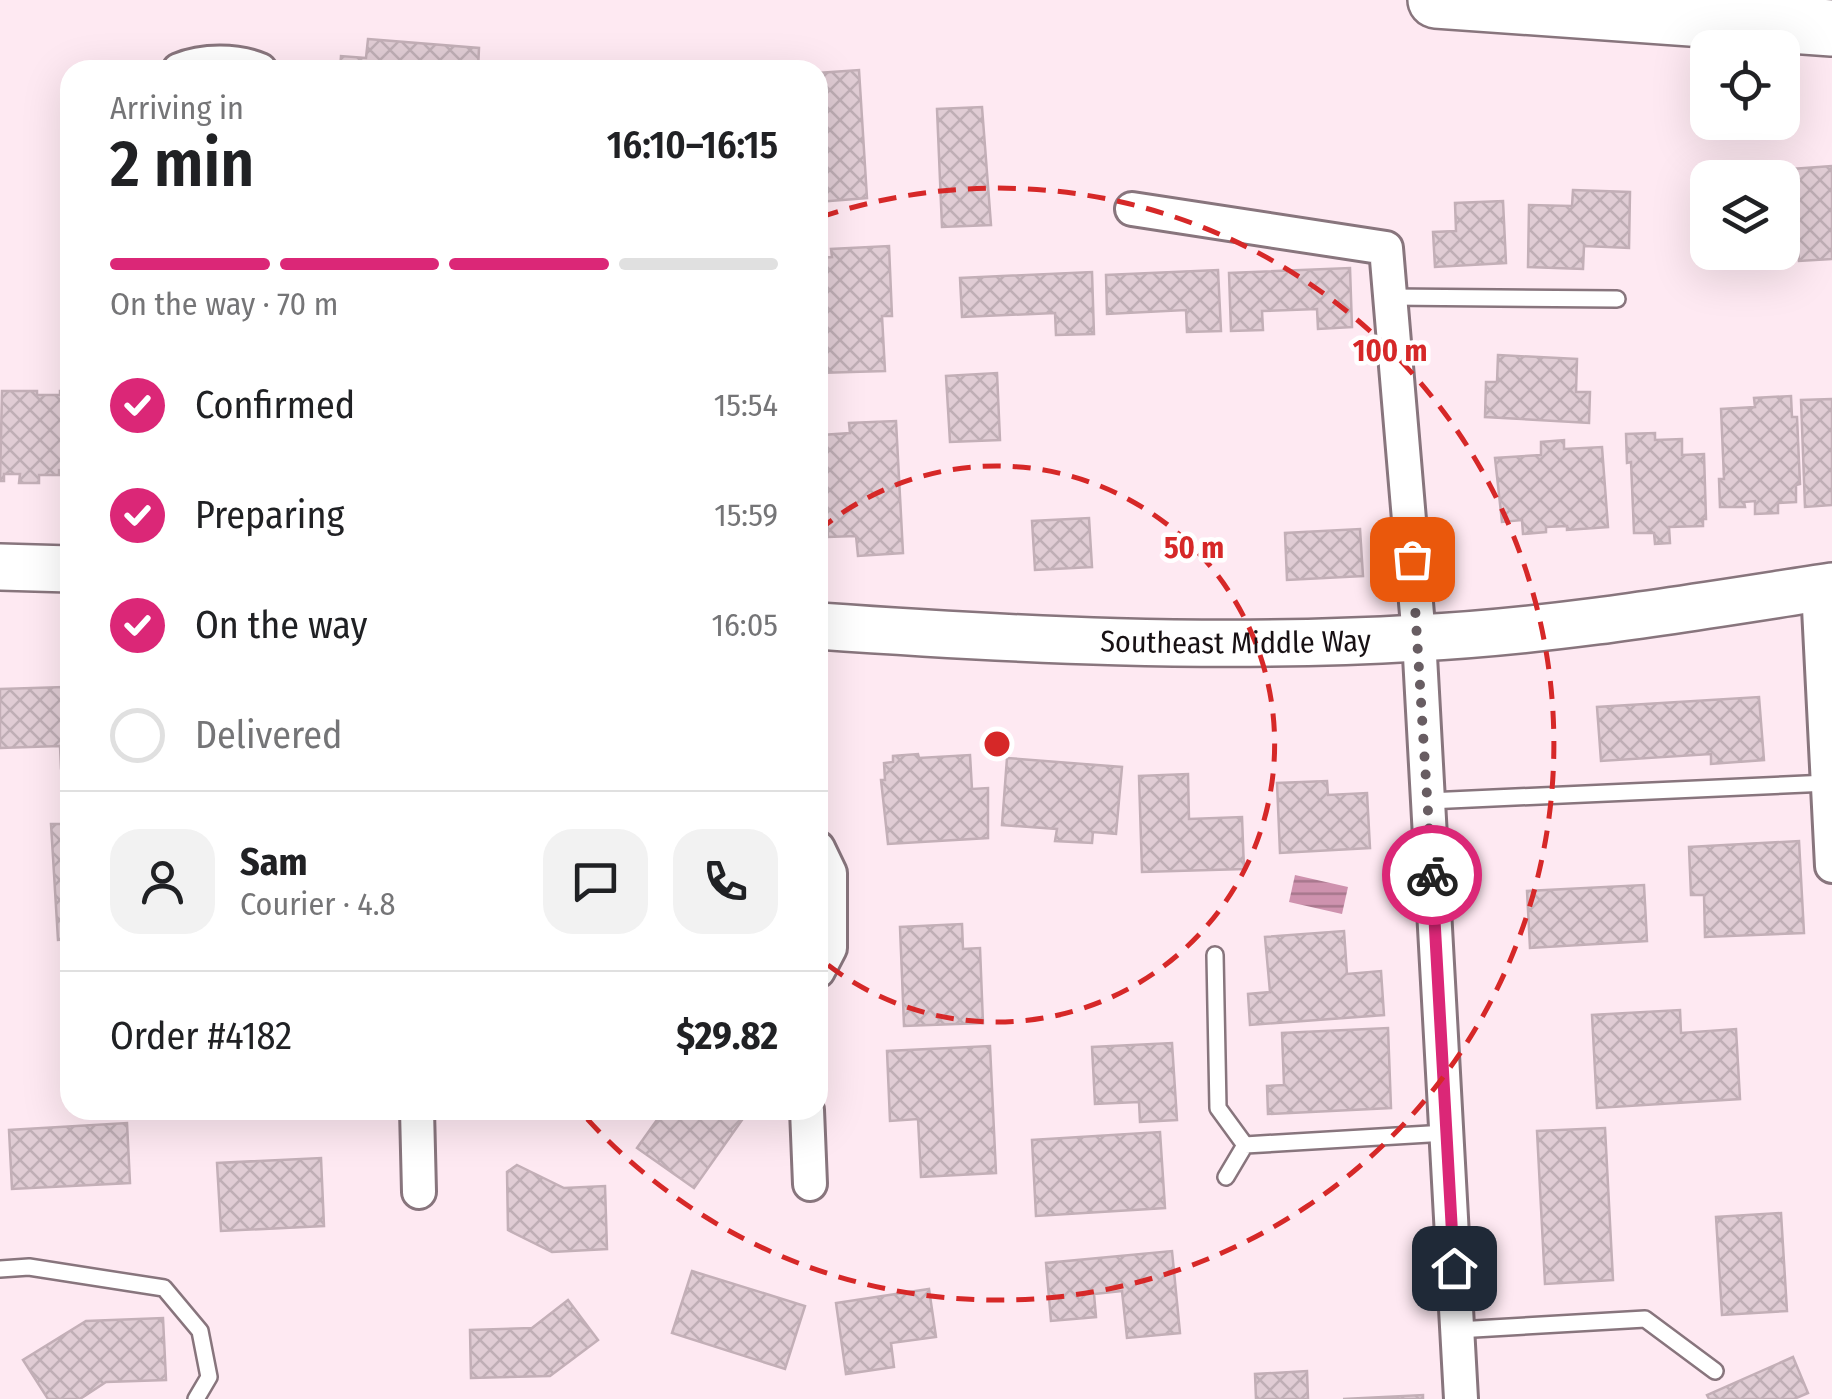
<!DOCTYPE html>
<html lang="en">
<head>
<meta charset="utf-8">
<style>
  :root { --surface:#fff; --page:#f2f2f2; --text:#202124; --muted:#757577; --line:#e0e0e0; --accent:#db2777 }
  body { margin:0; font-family:"Fira Sans Condensed",sans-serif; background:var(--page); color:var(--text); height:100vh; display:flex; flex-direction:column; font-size:38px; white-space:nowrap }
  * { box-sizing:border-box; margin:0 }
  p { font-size:32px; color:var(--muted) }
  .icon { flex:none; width:55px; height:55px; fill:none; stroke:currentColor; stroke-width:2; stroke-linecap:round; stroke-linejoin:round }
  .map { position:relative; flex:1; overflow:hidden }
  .details { position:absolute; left:60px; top:60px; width:768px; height:1060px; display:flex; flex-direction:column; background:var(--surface); border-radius:30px; box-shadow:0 10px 40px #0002 }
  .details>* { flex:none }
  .buttons { position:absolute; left:1690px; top:30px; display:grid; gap:20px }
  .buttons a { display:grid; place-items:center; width:110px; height:110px; border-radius:20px; background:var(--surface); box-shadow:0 10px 40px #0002; font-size:50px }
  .pin { position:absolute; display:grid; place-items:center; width:85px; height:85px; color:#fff; margin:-42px; border-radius:20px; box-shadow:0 5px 15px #0006 }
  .courier { position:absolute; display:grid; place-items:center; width:100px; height:100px; margin:-50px; border:8px solid #db2777; border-radius:50%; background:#fff; color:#222; box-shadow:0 2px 12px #0007 }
  .overview em { font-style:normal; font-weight:600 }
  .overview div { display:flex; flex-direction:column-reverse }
  .overview { display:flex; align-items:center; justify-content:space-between; height:170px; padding:0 50px }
  h1 { font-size:65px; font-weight:600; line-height:75px }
  .bar { display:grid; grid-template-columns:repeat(4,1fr); gap:15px 10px; align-content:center; height:120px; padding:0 50px }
  .bar i { height:12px; border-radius:8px; background:var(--line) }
  .bar .current { background:var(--accent) }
  .bar p { grid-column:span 4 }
  .line { display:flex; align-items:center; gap:25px; padding:0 50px; border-top:2px solid var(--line) }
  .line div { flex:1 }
  .round { display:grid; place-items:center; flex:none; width:105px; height:105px; border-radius:30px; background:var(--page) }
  ol { padding:0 50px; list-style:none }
  li { display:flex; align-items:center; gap:30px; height:110px }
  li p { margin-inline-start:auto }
  li .icon { padding:10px; border-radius:50%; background:var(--accent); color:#fff; stroke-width:4 }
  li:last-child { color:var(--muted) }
  li i { width:55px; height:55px; border:5px solid var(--line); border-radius:50% }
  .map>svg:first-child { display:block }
  .water { fill:url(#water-rules) }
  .building { fill:url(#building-cross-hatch); stroke:#c3afb7; stroke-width:2.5 }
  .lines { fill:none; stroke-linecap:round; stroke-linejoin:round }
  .lane-casing { stroke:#88757d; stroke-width:20 }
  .street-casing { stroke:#88757d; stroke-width:38 }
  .secondary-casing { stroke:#88757d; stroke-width:50 }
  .highway-casing { stroke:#88757d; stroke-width:60 }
  .lane { stroke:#fff; stroke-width:15 }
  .street { stroke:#fff; stroke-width:32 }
  .secondary { stroke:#fff; stroke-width:45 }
  .highway { stroke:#fff; stroke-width:55 }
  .done { stroke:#685d62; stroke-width:10; stroke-dasharray:0 18 }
  .route { stroke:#db2777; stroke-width:12 }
  .ring { fill:none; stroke:#d62828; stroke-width:5; stroke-dasharray:18 12 }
  .labels { text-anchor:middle; stroke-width:9; stroke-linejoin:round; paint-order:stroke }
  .street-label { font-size:30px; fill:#181114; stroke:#fff }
  .centre { fill:#d62828; stroke:#fff; stroke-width:5 }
  .ring-label { font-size:30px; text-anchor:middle; font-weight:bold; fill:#d62828; stroke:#fff; stroke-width:9; stroke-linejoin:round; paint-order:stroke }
</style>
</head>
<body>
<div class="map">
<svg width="1832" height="1399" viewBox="0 0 1832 1399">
  <defs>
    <pattern id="water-rules" width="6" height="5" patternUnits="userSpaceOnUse" patternTransform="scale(2.5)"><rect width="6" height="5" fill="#ce92ae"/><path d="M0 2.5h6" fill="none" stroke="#a6768c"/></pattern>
    <pattern id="building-cross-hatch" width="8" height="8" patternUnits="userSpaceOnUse" patternTransform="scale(2.5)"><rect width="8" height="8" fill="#e0ccd4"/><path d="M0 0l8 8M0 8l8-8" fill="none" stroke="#bfaeb5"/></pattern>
  </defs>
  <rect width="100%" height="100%" fill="#fee9f2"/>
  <!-- water -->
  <polygon class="water" points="1295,875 1348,887 1342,914 1289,902"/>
  <!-- building -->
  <g class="building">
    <polygon points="368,39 479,48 478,70 340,70 341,56 366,58"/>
    <polygon points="859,70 867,198 818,202 818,73"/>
    <polygon points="982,107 991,225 942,227 937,109"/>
    <polygon points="1832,166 1832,259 1799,261 1792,169"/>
    <polygon points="1573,190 1630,192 1629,248 1584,246 1583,269 1528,267 1529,205 1572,206"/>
    <polygon points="1503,201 1506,263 1435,267 1433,232 1456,231 1455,203"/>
    <polygon points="889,246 892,316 882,316 885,371 818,373 818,258 832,257 831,249"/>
    <polygon points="1350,268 1352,327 1318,329 1317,309 1262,311 1263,330 1231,331 1229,273"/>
    <polygon points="1218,270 1221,331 1187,332 1186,310 1107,314 1106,275"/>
    <polygon points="1092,272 1094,334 1056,335 1055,313 962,317 960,278"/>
    <polygon points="1498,355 1577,359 1576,392 1590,392 1589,423 1485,417 1486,382 1497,382"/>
    <polygon points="997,373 1000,440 950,442 946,376"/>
    <polygon points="2,391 37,391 37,395 60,395 60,391 70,391 70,471 59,470 59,475 39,475 39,483 19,483 20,474 4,474 4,481 0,481"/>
    <polygon points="1791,396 1792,417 1797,417 1800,484 1796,485 1796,502 1778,503 1778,513 1755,514 1755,501 1744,502 1745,507 1720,507 1719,479 1724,479 1721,409 1755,407 1754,398"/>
    <polygon points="1832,399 1832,505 1805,507 1801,400"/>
    <polygon points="896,421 903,553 858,556 856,536 828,537 822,435 850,433 849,423"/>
    <polygon points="1655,433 1655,440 1682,439 1682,455 1704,454 1706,519 1703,519 1703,526 1669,527 1670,543 1655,544 1654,533 1634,533 1631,462 1627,463 1626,434"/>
    <polygon points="1564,440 1564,449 1602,447 1608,527 1567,530 1567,526 1546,527 1546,532 1523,534 1522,520 1502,522 1495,458 1541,455 1541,442"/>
    <polygon points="1089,518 1092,567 1035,570 1032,521"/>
    <polygon points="1360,529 1363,576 1287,580 1285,533"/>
    <polygon points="64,687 65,712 70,711 70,767 61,768 60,746 0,748 0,689"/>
    <polygon points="1759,697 1764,760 1711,764 1711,754 1601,761 1597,707"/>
    <polygon points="918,754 919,758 970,755 972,789 988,788 988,838 888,844 881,780 885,780 884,763 893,762 893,756"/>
    <polygon points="1007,758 1122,767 1116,834 1093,832 1092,843 1055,841 1057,829 1002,825"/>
    <polygon points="1188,774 1189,819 1242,817 1244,869 1142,872 1139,776"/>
    <polygon points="1327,781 1328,795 1367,793 1370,848 1280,853 1277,783"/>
    <polygon points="51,824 70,824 70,939 58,940"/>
    <polygon points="1799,841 1804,933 1705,937 1704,895 1691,895 1689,847"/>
    <polygon points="1644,885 1647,941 1530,948 1527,891"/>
    <polygon points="962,924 963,949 980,948 983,1023 904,1026 900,927"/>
    <polygon points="1344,931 1347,974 1381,971 1384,1015 1250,1025 1248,994 1270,992 1265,937"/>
    <polygon points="1680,1010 1681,1033 1736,1029 1740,1099 1597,1108 1592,1015"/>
    <polygon points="1388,1028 1391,1108 1268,1114 1267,1086 1284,1085 1282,1033"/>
    <polygon points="1172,1043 1177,1120 1140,1122 1139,1102 1095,1104 1092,1047"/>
    <polygon points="990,1046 996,1173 921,1177 918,1119 890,1121 887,1051"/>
    <polygon points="664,1110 749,1110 694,1188 637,1148"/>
    <polygon points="127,1123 130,1183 12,1189 9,1130"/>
    <polygon points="1605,1128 1613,1280 1545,1284 1537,1131"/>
    <polygon points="1160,1132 1165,1208 1036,1216 1032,1140"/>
    <polygon points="321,1158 324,1226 221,1231 217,1163"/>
    <polygon points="517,1165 564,1188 605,1186 607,1249 552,1252 508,1230 507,1172"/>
    <polygon points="1781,1213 1787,1311 1722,1315 1716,1217"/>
    <polygon points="1172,1251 1180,1333 1127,1338 1122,1291 1094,1294 1096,1317 1051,1321 1046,1263"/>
    <polygon points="692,1271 805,1306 785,1369 672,1333"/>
    <polygon points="929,1289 936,1337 891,1343 894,1367 846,1374 836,1303"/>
    <polygon points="568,1300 598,1340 550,1376 471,1378 470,1330 532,1328"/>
    <polygon points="163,1318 166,1380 106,1382 80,1399 48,1399 23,1360 86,1321"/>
    <polygon points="1793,1357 1808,1393 1794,1399 1709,1399 1707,1395"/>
    <polygon points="1307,1371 1308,1399 1256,1399 1255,1374"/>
    <polygon points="1423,1395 1423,1399 1343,1399"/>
  </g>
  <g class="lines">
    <defs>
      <g id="lane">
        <polyline points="1389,297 1617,299"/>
        <polyline points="1428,801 1828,783"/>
        <polyline points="1215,955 1218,1108 1245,1145"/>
        <polyline points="1226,1177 1245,1145 1446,1133"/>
        <polyline points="0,1269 29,1267 164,1288 200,1331 209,1377 196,1399"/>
        <polyline points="1457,1330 1645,1319 1715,1371"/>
      </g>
      <g id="street">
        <path d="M179 70C203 60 237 60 260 70"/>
        <polyline points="1132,209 1386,248 1419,638 1461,1399"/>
        <polyline points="1818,588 1832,866"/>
        <polyline points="818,848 830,873 830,948 818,971"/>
        <polyline points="417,1110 419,1192"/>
        <polyline points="807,1110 810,1184"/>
      </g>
      <g id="secondary">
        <polyline points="0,567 70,569"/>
        <path id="s1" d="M818 626C1017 640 1217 650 1417 638 1556 631 1695 607 1832 586"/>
      </g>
      <polyline id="highway" points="1436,0 1832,28"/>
    </defs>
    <!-- lane casing -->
    <use href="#lane" class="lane-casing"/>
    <!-- street casing -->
    <use href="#street" class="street-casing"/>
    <!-- secondary casing -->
    <use href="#secondary" class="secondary-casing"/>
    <!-- highway casing -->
    <use href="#highway" class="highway-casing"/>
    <!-- lane -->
    <use href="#lane" class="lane"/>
    <!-- street -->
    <use href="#street" class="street"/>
    <!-- secondary -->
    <use href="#secondary" class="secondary"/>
    <!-- highway -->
    <use href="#highway" class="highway"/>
  </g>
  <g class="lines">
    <!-- done -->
    <polyline class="done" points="1412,559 1432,875"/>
    <!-- route -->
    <polyline class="route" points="1432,875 1454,1268"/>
  </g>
  <!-- distance rings -->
  <g class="ring">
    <path d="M818 531A278 278 0 1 1 818 957"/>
    <path d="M821 217A556 556 0 1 1 581 1112"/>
  </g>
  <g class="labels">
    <!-- street labels -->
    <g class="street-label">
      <text dy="10" stroke="none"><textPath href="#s1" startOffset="418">Southeast Middle Way</textPath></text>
    </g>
  </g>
  <circle cx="997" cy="744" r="15" class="centre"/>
  <g class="ring-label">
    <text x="1390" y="361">100 m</text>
    <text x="1194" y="558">50 m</text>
  </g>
</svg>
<div class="buttons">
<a><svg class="icon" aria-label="locate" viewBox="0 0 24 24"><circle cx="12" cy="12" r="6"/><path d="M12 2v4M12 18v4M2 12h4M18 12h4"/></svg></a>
<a><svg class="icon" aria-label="layers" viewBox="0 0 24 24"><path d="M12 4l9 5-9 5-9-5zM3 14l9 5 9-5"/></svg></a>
</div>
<div class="pin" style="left:1412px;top:559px;background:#ea580c"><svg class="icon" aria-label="bag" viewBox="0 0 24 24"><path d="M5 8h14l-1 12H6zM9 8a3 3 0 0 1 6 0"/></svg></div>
<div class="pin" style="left:1454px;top:1268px;background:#1f2937"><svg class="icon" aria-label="home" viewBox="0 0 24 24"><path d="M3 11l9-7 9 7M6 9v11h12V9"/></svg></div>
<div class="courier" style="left:1432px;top:875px"><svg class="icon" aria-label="bike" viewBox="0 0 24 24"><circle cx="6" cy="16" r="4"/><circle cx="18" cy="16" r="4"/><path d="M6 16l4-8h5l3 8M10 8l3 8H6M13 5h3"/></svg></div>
<section class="details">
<div class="overview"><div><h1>2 min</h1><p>Arriving in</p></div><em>16:10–16:15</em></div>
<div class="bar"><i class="current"></i><i class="current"></i><i class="current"></i><i></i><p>On the way · 70 m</p></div>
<ol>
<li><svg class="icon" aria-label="check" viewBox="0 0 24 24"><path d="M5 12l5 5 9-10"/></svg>Confirmed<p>15:54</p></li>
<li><svg class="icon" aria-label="check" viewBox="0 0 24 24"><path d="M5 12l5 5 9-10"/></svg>Preparing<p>15:59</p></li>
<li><svg class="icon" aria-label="check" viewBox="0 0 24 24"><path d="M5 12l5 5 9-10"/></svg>On the way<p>16:05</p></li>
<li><i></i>Delivered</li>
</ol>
<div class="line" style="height:180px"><a class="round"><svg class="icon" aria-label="person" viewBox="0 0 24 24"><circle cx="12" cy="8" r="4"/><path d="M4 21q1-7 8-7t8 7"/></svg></a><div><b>Sam</b><p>Courier · 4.8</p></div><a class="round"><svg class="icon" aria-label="chat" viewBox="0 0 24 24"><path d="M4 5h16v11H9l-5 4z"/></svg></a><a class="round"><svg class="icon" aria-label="phone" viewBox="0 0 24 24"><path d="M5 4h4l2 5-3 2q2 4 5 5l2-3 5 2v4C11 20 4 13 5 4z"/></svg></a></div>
<div class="line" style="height:130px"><div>Order #4182</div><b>$29.82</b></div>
</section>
</div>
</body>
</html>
